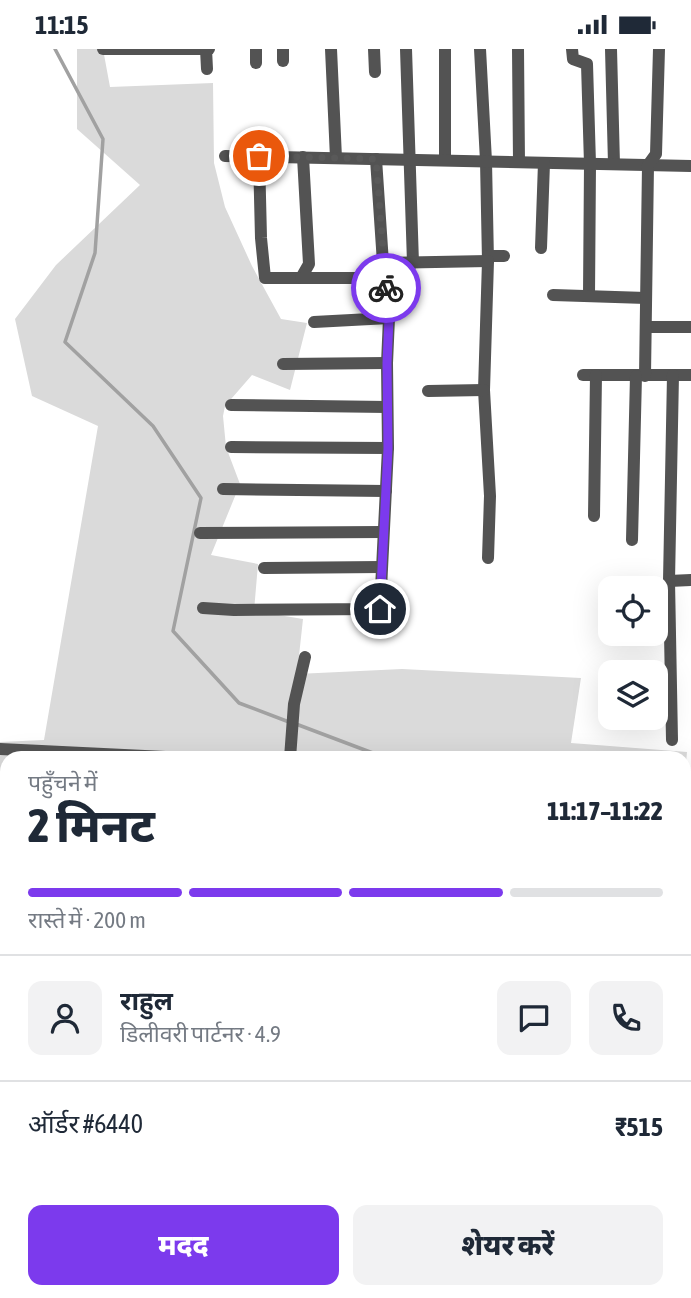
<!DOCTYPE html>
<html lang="hi">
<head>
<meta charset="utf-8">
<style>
  :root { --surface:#fff; --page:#f2f2f3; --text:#1f2937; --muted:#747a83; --line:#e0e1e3; --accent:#7c3aed }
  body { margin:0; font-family:"Asap Condensed","Noto Sans Devanagari",sans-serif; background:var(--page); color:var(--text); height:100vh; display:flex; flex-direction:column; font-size:26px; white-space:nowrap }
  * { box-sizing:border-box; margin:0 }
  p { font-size:23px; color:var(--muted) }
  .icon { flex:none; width:38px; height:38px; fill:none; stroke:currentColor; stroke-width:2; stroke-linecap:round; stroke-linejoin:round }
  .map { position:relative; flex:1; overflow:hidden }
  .panel { position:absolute; left:0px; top:702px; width:691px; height:548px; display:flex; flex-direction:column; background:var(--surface); border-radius:21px 21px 0 0; box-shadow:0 7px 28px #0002 }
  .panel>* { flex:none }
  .controls { position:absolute; left:598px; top:527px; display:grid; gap:14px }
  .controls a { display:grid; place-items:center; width:70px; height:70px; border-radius:14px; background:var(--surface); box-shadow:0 7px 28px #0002; font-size:35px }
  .pin { position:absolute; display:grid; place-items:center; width:60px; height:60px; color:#fff; margin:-30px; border:4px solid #fff; border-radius:50%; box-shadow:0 2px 7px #0007 }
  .courier { position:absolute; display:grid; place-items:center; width:70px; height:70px; margin:-35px; border:5px solid #7c3aed; border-radius:50%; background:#fff; color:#222; box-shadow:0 2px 9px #0007 }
  .head em { font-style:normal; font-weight:800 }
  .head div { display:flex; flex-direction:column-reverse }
  .head { display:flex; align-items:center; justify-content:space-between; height:119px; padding:0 28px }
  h1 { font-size:46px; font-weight:800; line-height:52px }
  .bar { display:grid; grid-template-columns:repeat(4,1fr); gap:10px 7px; align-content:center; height:84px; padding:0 28px }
  .bar i { height:9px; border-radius:5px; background:var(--line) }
  .bar .on { background:var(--accent) }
  .bar p { grid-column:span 4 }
  .line { display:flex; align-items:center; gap:18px; padding:0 28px; border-top:2px solid var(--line) }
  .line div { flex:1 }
  .round { display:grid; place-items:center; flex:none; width:74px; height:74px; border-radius:14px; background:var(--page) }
  .button { display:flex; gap:14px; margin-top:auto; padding:14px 28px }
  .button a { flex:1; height:80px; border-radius:14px; background:var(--accent); color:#fff; font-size:28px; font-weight:800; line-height:80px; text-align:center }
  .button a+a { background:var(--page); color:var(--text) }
  .status { display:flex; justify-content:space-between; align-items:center; height:49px; padding:0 35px; background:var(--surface); direction:ltr }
  .status svg { height:19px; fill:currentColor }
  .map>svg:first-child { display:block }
  .green { fill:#dadada }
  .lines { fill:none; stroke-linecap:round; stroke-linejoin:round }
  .stream { stroke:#a1a1a1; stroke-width:3.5 }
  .path { stroke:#757575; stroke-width:2; stroke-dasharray:2 3.5; stroke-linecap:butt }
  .minor { stroke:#535353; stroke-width:12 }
  .done { stroke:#595959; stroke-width:7; stroke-dasharray:0 12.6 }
  .route { stroke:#7c3aed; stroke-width:9 }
</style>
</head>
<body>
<div class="status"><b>11:15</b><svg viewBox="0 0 49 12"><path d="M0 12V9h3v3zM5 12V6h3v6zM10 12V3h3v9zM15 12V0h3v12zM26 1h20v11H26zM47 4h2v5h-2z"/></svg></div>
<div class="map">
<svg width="691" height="1249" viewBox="0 0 691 1249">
  <rect width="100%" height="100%" fill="#fff"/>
  <!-- green -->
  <polygon class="green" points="77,0 103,0 110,38 213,34 214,114 225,158 252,217 281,270 307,274 290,341 252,326 225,357 223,367 226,398 240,435 211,506 258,515 254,562 303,570 297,625 402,620 581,629 571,694 687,703 684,736 684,709 7,709 7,1242 684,1242 684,1001 691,1004 691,1249 0,1249 0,693 44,691 98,377 32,347 15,270 56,216 140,136 77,80"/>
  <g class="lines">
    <!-- stream -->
    <g class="stream">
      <polyline points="55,0 103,90 95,204 65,293 153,377 201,449 173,582 239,654 289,673"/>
      <polyline points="296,675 386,709"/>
      <polyline points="684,1086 691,1093"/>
    </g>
    <!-- path -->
    <g class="path">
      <polyline points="0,799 7,800"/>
      <polyline points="0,886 7,887"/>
      <polyline points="684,1146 691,1144"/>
      <polyline points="609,1249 612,1242"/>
    </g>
    <!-- minor -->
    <g class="minor">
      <polyline points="103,0 209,0"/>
      <polyline points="206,0 207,20"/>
      <polyline points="256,0 256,14"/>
      <polyline points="283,0 283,12"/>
      <polyline points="331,0 336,109"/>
      <polyline points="374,0 375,23"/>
      <polyline points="406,0 413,214"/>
      <polyline points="445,0 445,111"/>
      <polyline points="480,0 486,112 488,212 484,341 490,447 488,509"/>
      <polyline points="518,0 519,113"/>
      <polyline points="572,0 573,10 587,15 590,115 589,247"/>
      <polyline points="611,0 614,115"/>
      <polyline points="225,107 691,117"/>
      <polyline points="259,107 261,189 265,229 301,229 309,215 303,108"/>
      <polyline points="541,199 544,114"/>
      <polyline points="488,207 504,207"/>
      <polyline points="383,214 488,212"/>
      <polyline points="301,229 384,229"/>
      <polyline points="553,246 646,249"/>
      <polyline points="314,273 389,269"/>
      <polyline points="646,278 691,278"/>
      <polyline points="283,315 387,314"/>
      <polyline points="583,326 691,326"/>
      <polyline points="645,327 648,116 656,105 659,0"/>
      <polyline points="428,342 484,341"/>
      <polyline points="231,356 387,358"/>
      <polyline points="231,398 388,399"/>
      <polyline points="223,440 386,442"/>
      <polyline points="594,467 596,326"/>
      <polyline points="200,484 383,483"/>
      <polyline points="632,491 636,327"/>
      <polyline points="264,519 382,518"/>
      <polyline points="669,532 691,531"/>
      <polyline points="203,559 234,561 380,560 388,399 387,314 389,269 383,214 376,110"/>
      <polyline points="672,691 669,532 673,326"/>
      <polyline points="0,700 186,709"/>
      <polyline points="290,709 294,655 305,608"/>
      <polyline points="0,1111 7,1111"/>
    </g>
  </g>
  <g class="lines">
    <!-- done -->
    <polyline class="done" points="259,107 376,110 386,239"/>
    <!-- route -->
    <polyline class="route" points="380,560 388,399 387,314 389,269 386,239"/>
  </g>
</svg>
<div class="controls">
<a><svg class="icon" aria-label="locate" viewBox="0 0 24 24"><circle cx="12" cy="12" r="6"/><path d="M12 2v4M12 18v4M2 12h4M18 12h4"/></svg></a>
<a><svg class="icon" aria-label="layers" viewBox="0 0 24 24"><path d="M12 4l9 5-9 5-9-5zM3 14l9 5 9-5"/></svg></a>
</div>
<div class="pin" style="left:259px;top:107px;background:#ea580c"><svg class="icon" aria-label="bag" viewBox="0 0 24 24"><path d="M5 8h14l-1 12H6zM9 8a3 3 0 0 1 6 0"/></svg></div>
<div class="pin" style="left:380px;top:560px;background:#1f2937"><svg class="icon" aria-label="home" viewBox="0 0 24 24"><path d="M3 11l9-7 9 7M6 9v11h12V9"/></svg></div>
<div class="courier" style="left:386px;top:239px"><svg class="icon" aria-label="bike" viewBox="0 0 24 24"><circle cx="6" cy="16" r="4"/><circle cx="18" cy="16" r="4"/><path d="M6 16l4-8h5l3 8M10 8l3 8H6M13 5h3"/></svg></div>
<section class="panel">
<div class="head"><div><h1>2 मिनट</h1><p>पहुँचने में</p></div><em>11:17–11:22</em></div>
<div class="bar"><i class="on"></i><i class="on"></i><i class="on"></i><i></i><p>रास्ते में · 200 m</p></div>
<div class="line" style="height:126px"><a class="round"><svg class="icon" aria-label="person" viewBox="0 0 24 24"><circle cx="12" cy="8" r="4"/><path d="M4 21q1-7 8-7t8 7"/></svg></a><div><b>राहुल</b><p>डिलीवरी पार्टनर · 4.9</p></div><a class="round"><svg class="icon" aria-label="chat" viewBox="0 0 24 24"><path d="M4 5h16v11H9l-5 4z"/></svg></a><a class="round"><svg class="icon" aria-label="phone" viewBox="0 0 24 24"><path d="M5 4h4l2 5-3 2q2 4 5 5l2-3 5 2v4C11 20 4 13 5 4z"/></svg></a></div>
<div class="line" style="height:91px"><div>ऑर्डर #6440</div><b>₹515</b></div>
<div class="button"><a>मदद</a><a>शेयर करें</a></div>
</section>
</div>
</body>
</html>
